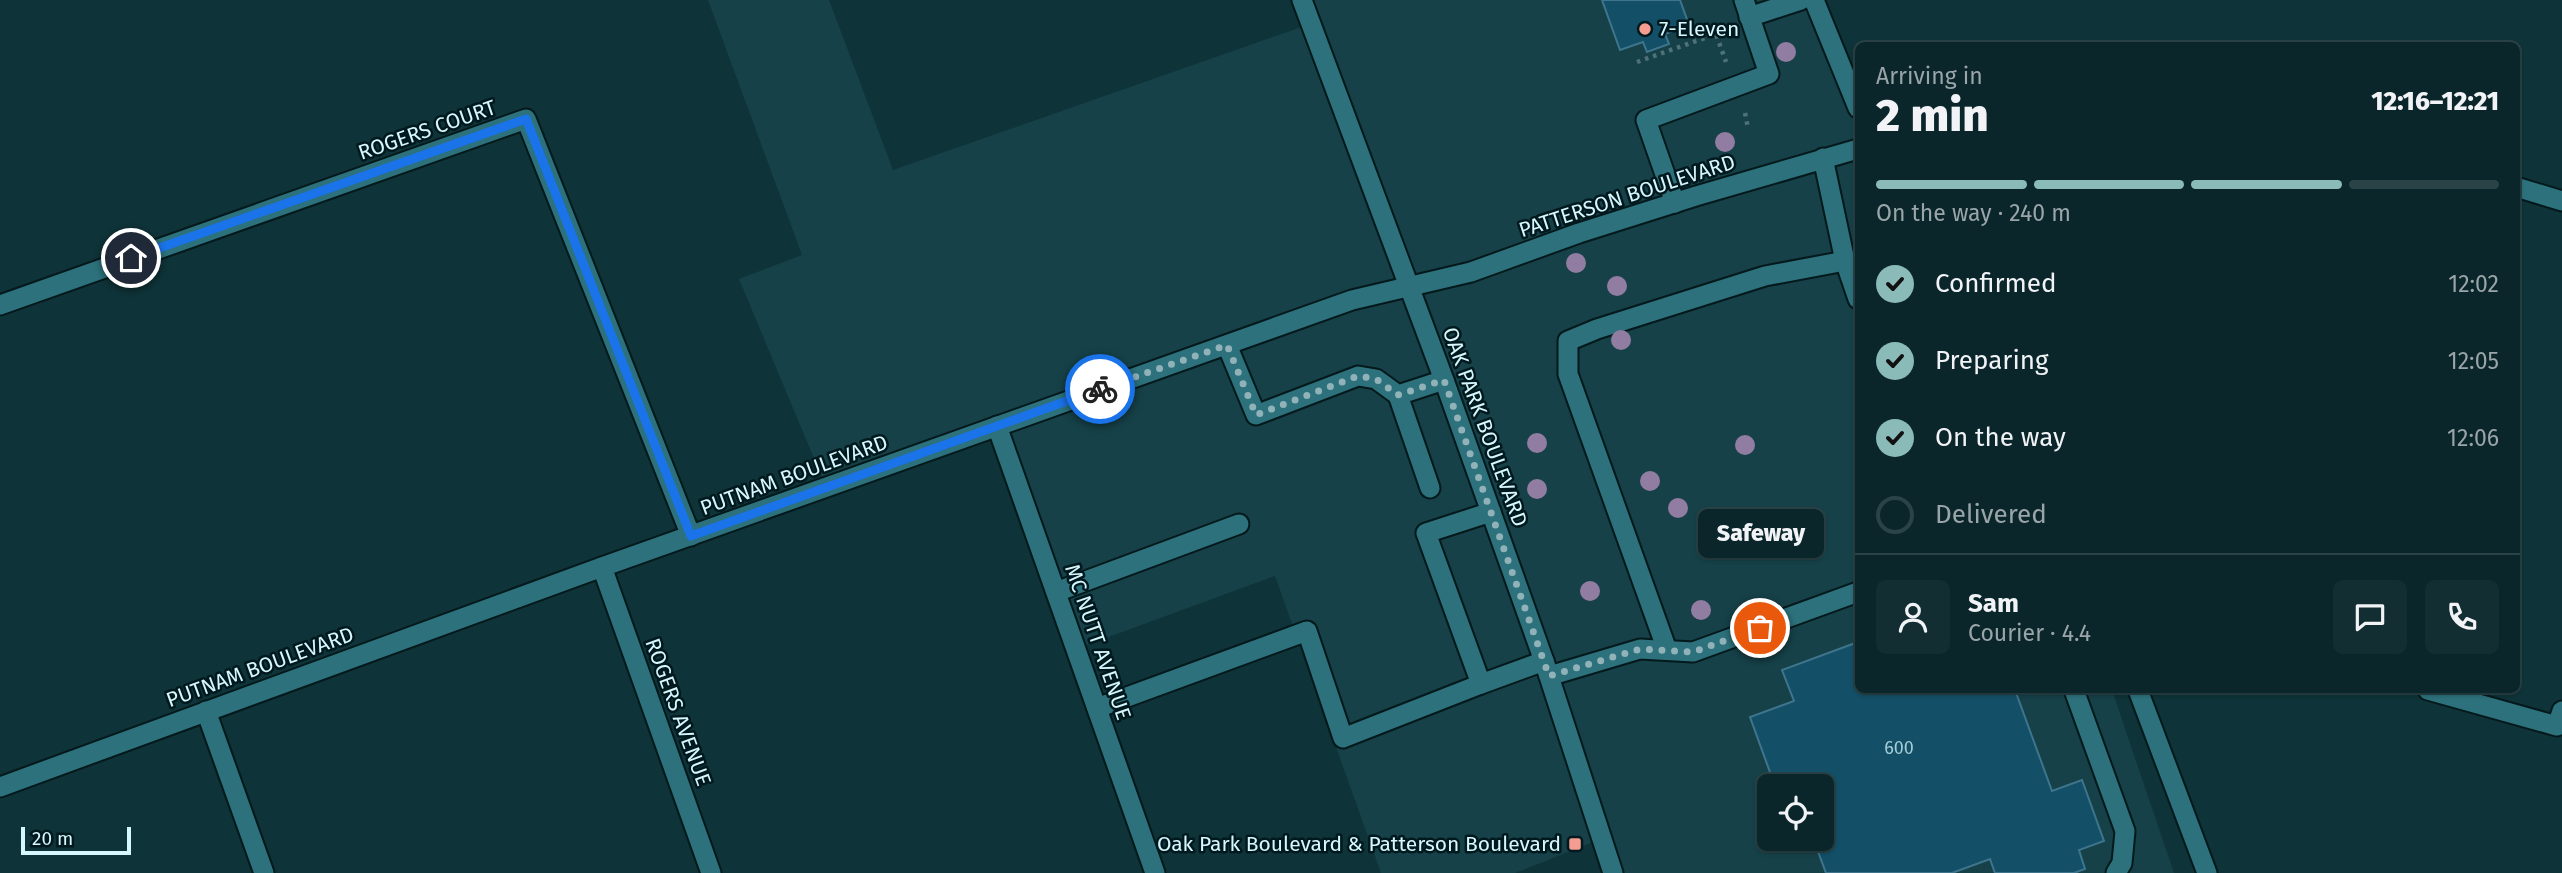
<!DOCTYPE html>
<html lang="en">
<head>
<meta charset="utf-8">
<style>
  :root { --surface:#0a262a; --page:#132e32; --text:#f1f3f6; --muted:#99a5a8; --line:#2a4347; --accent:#8bbbb9 }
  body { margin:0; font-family:"Fira Sans",sans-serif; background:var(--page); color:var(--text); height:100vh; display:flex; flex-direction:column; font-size:26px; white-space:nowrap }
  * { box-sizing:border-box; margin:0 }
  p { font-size:23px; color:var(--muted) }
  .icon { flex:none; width:38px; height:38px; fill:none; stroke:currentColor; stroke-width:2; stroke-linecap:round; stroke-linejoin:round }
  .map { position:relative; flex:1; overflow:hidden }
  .drawer { position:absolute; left:1855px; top:42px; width:665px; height:651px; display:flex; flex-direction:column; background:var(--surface); border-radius:10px; box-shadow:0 2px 5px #0004,0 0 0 2px var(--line) }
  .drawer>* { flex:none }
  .controls { position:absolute; left:1757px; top:774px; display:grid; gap:14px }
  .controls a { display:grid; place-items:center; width:77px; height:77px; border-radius:10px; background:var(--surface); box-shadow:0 2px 5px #0004,0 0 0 2px var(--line); font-size:35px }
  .scale { position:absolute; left:21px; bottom:18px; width:110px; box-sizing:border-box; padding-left:7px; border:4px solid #d6f7fd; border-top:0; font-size:19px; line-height:24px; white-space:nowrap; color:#d6f7fd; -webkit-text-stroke:5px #00191e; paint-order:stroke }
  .pin { position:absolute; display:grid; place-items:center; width:60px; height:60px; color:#fff; margin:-30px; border:4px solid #fff; border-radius:50%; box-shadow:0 2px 7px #0007 }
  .courier { position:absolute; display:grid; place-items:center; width:70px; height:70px; margin:-35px; border:5px solid #1a73e8; border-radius:50%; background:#fff; color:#222; box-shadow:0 2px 9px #0007 }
  .bubble { position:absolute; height:49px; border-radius:10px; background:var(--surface); box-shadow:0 2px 5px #0004,0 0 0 2px var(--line); font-size:23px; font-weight:800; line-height:49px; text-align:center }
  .headline em { font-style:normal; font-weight:800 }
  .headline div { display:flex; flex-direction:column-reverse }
  .headline { display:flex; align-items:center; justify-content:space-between; height:119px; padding:0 21px }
  h1 { font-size:46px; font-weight:800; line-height:52px }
  .bar { display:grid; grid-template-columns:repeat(4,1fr); gap:10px 7px; align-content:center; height:84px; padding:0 21px }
  .bar i { height:9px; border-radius:5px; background:var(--line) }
  .bar .active { background:var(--accent) }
  .bar p { grid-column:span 4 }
  .line { display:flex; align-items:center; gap:18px; padding:0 21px; border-top:2px solid var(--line) }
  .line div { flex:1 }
  .round { display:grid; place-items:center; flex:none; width:74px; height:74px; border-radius:10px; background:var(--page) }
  ol { padding:0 21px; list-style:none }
  li { display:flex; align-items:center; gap:21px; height:77px }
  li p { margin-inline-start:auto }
  li .icon { padding:7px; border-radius:50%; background:var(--accent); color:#111; stroke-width:4 }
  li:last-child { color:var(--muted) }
  li i { width:38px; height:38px; border:4px solid var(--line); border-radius:50% }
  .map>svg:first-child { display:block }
  .built { fill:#164148; fill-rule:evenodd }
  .building { fill:#134f66; stroke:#3e758d; stroke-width:2 }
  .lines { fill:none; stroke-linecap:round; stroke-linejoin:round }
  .service-casing { stroke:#04191c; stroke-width:23 }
  .minor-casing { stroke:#04191c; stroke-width:23 }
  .tertiary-casing { stroke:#04191c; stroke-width:23 }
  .path { stroke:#4f7278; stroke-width:4.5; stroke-dasharray:3.5 5; stroke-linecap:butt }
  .service { stroke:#2c717b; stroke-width:19 }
  .minor { stroke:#2c717b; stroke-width:19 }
  .tertiary { stroke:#2c717b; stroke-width:19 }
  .tree { fill:#927da2 }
  .done { stroke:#90b2b8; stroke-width:7; stroke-dasharray:0 12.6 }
  .route { stroke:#1a73e8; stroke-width:9 }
  .poi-dot { fill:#f59d90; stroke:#00191e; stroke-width:2.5 }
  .labels { text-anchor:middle; stroke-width:5; stroke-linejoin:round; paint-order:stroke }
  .number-label { font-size:18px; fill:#a5cdd7 }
  .poi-label { font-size:21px; fill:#d6f7fd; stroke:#00191e; text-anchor:start }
  .street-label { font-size:21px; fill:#d6f7fd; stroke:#00191e }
</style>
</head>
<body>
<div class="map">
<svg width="2562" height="873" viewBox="0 0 2562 873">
  <rect width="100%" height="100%" fill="#0e3338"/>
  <!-- built -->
  <path class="built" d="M708 0H829L893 170 1310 24 1302 0H1814L1858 108V690H2112L2174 873H1613L1601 839 1515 873H1381L1275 576 1076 649 997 426 826 487 739 279 802 255ZM1769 786H1822V838H1769Z"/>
  <!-- building -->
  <g class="building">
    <polygon points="1602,0 1680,0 1689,25 1665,34 1669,44 1647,52 1643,42 1620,50"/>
    <polygon points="1858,642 1858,690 2015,690 2052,791 2082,780 2104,841 2079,850 2085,869 2074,873 1995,873 1990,859 1952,873 1826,873 1813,838 1822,838 1822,786 1775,786 1750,717 1794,701 1782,670"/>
  </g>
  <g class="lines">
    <defs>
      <g id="service">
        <polyline points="1749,17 1801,0"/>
        <polyline points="1823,158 1845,261 1858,299"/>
        <polyline points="1675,203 1646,120 1769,74 1744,0"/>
        <polyline points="1227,345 1256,415 1358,376 1376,379 1398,395 1444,380"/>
        <polyline points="1398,395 1430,488"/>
        <polyline points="1491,512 1426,533 1481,684 1544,661"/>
        <polyline points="1056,592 1239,524"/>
        <polyline points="1667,650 1568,374 1568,341 1597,329 1765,276 1845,261"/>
        <polyline points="1549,676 1640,649 1693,652 1858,592"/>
        <polyline points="2074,690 2125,831 2122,863 2116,873"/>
        <polyline points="2138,690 2207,873"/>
        <polyline points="2428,690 2557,726 2562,711"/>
        <polyline points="1097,708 1307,631 1343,738 1481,684"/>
      </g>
      <g id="minor">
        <polyline points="1814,0 1858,108"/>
        <polyline points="0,305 526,119 691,536"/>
        <polyline points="997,426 1155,873"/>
        <polyline points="602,567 711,873"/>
        <polyline points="206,711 264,873"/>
      </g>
      <g id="tertiary">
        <polyline points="1302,0 1444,380 1544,661 1613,873"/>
        <polyline points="2516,187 2562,201"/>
        <polyline points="0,787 602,567 1352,300 1471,272 1579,233 1696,196 1858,149"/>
      </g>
    </defs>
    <!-- service casing -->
    <use href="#service" class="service-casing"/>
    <!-- minor casing -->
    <use href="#minor" class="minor-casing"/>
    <!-- tertiary casing -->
    <use href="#tertiary" class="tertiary-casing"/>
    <!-- path -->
    <g class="path">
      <polyline points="1637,62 1716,34 1726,62"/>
      <polyline points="1745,113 1748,128"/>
    </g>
    <!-- service -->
    <use href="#service" class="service"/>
    <!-- minor -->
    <use href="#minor" class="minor"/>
    <!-- tertiary -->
    <use href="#tertiary" class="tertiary"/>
  </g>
  <!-- trees -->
  <g class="tree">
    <circle cx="1786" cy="52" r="10"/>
    <circle cx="1725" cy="142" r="10"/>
    <circle cx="1576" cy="263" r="10"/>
    <circle cx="1617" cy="286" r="10"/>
    <circle cx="1621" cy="340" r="10"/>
    <circle cx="1537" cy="443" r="10"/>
    <circle cx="1745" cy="445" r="10"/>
    <circle cx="1650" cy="481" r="10"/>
    <circle cx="1537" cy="489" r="10"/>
    <circle cx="1678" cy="508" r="10"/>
    <circle cx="1590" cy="591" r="10"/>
    <circle cx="1701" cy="610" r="10"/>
  </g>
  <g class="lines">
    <!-- done -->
    <polyline class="done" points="1100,389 1227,345 1256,415 1358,376 1376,379 1398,395 1444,380 1549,676 1640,649 1693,652 1760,628"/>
    <!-- route -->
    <polyline class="route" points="131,258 526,119 691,536 1100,389"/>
  </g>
  <!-- markers -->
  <g class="poi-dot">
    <circle cx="1645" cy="29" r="7"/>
    <rect x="1568" y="837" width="14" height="14" rx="3.5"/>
  </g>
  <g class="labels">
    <!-- number labels -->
    <g class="number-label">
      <text x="1899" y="754">600</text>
    </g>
    <!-- poi labels -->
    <g class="poi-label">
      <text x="1659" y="36">7-Eleven</text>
      <text x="1561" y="851" text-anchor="end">Oak Park Boulevard &amp; Patterson Boulevard</text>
    </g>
    <!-- street labels -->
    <g class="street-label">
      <text transform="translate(427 130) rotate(-19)" y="7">ROGERS COURT</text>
      <text transform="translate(1627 196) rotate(-18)" y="7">PATTERSON BOULEVARD</text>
      <text transform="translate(1485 427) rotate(70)" y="7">OAK PARK BOULEVARD</text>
      <text transform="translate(794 475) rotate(-20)" y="7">PUTNAM BOULEVARD</text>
      <text transform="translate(1098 642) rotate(71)" y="7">MC NUTT AVENUE</text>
      <text transform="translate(260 667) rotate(-20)" y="7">PUTNAM BOULEVARD</text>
      <text transform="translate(678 712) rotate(70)" y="7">ROGERS AVENUE</text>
    </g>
  </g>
</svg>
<div class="controls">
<a><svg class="icon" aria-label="locate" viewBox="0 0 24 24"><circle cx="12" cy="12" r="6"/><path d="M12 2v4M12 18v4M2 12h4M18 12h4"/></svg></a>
</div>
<div class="scale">20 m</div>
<div class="pin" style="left:1760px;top:628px;background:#ea580c"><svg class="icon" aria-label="bag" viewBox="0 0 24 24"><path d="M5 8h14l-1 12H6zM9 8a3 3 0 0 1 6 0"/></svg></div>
<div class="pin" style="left:131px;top:258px;background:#1f2937"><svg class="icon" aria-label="home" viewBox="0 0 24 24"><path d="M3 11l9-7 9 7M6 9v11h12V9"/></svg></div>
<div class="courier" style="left:1100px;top:389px"><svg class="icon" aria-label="bike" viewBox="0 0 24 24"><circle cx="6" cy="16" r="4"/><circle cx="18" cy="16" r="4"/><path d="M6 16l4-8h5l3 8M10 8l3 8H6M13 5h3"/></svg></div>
<div class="bubble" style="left:1698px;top:509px;width:126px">Safeway</div>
<section class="drawer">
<div class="headline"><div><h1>2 min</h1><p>Arriving in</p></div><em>12:16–12:21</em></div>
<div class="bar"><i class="active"></i><i class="active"></i><i class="active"></i><i></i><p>On the way · 240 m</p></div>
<ol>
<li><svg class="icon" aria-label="check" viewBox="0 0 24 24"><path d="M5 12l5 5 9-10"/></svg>Confirmed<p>12:02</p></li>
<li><svg class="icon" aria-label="check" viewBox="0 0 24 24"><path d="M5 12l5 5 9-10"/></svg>Preparing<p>12:05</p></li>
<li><svg class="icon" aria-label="check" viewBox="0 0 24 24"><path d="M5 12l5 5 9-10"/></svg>On the way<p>12:06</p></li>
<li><i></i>Delivered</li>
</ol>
<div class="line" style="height:126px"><a class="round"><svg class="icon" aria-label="person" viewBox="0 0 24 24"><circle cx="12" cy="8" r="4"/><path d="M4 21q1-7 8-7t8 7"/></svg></a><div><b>Sam</b><p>Courier · 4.4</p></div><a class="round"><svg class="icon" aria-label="chat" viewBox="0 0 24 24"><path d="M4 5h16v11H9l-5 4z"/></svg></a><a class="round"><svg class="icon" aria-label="phone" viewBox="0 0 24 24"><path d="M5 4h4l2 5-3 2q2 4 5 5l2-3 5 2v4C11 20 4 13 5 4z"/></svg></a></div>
</section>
</div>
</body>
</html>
